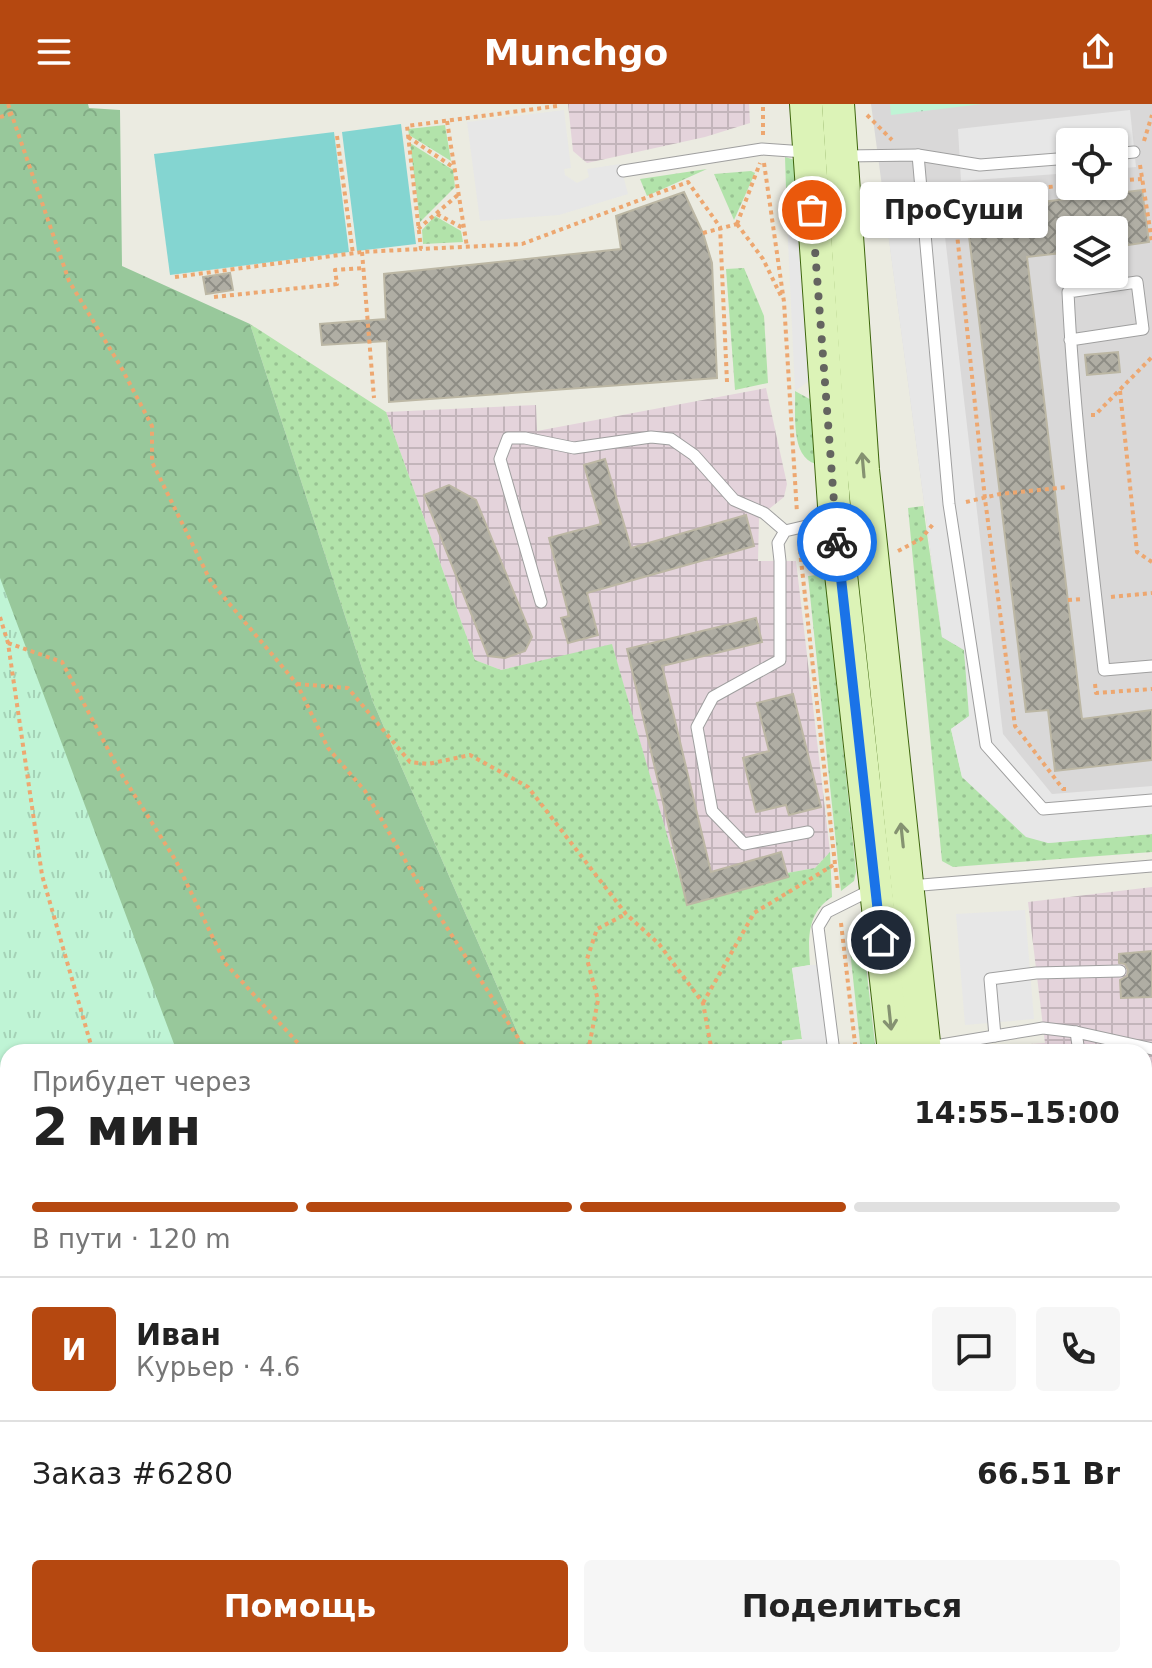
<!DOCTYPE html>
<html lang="ru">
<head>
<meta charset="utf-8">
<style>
  :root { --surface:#fff; --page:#f6f6f6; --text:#222; --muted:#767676; --line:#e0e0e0; --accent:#b54810 }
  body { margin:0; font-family:"DejaVu Sans",sans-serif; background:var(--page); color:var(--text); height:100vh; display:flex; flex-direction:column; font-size:30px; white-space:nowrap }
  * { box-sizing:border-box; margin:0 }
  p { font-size:26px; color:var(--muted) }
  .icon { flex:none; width:44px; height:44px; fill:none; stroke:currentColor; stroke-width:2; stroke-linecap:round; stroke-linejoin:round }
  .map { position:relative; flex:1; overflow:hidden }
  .side { position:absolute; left:0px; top:940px; width:1152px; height:624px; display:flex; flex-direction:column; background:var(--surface); border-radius:24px 24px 0 0; box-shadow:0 2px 6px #0004 }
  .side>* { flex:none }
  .controls { position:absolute; left:1056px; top:24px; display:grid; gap:16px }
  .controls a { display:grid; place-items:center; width:72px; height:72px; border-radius:8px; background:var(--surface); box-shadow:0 2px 6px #0004; font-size:40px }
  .pin { position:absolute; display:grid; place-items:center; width:68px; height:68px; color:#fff; margin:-34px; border:4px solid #fff; border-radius:50%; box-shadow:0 2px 8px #0007 }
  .courier { position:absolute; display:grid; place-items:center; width:80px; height:80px; margin:-40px; border:6px solid #1a73e8; border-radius:50%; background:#fff; color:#222; box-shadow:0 2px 10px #0007 }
  .bubble { position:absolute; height:56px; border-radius:8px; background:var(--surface); box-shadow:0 2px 6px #0004; font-size:26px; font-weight:700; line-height:56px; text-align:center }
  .summary em { font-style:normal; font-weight:700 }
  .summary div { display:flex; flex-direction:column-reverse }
  .summary { display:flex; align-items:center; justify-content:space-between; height:136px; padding:0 32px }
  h1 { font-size:52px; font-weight:700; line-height:60px }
  .bar { display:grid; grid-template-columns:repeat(4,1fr); gap:12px 8px; align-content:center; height:96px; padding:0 32px }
  .bar i { height:10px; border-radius:6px; background:var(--line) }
  .bar .selected { background:var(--accent) }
  .bar p { grid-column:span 4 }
  .line { display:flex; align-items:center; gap:20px; padding:0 32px; border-top:2px solid var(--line) }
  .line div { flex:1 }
  .round { display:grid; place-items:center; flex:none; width:84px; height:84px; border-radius:8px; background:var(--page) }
  .primary-button { display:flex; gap:16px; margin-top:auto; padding:16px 32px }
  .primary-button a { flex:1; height:92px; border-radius:8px; background:var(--accent); color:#fff; font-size:32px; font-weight:700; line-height:92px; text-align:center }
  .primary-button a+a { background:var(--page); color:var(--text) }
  header { display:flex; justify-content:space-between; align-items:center; height:104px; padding:0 32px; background:var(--accent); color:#fff; font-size:36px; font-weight:700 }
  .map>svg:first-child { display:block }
  .residential { fill:#d9d8d8; fill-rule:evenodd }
  .industrial { fill:url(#industrial-grid) }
  .grass { fill:url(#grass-dots) }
  .forest { fill:url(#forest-crowns) }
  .park { fill:url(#park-tufts) }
  .pitch { fill:#84d5d1 }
  .parking { fill:#e7e7e7 }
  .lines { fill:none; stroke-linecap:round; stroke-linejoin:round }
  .stream { stroke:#a4bad6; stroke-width:7 }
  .building { fill:url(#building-cross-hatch); stroke:#bcb7a4; stroke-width:2 }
  .service-casing { stroke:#9f9f9f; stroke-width:13 }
  .tertiary-casing { stroke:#9f9f9f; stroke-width:30 }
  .secondary-casing { stroke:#3e660d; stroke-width:34 }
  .path { stroke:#eda770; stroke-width:4; stroke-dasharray:4 4; stroke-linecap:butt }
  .service { stroke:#fff; stroke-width:11 }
  .tertiary { stroke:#fff; stroke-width:28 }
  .secondary { stroke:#dcf3b7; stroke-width:32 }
  .oneway { stroke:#859271 }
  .done { stroke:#646460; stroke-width:8; stroke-dasharray:0 14.4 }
  .route { stroke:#1a73e8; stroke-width:10 }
</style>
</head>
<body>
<header><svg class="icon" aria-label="menu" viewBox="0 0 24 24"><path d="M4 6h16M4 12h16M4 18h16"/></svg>Munchgo<svg class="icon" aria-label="share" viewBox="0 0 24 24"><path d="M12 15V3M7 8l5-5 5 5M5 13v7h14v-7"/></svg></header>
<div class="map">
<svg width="1152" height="1564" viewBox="0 0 1152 1564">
  <defs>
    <pattern id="industrial-grid" width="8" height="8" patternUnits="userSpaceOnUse" patternTransform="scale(2)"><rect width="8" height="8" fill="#e4d3db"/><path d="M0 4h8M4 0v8" fill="none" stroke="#c3b5bb"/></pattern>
    <pattern id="grass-dots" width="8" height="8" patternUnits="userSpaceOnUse" patternTransform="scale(2)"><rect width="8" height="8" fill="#b2e3aa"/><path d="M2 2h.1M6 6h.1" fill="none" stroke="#98c292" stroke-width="1.8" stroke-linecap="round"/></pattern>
    <pattern id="forest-crowns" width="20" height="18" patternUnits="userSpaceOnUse" patternTransform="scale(2)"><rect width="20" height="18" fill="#98c89b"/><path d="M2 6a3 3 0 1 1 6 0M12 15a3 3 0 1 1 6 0" fill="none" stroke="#82ab85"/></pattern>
    <pattern id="park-tufts" width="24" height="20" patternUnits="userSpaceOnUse" patternTransform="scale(2)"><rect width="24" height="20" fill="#bff4d5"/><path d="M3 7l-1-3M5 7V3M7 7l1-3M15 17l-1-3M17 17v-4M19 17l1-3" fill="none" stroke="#a4d1b6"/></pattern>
    <pattern id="building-cross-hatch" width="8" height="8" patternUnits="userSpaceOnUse" patternTransform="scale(2)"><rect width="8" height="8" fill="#b0aea4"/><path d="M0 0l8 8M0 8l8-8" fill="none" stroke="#8e8d85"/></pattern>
  </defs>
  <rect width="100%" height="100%" fill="#ebebe1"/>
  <!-- residential -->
  <g class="residential">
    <path d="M871 0H1152V730L1048 739 942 533ZM1070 38H1114V82H1070ZM1070 126H1114V170H1070Z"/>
    <polygon points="38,1556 88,1556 90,1564 17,1564"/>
  </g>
  <!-- industrial -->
  <g class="industrial">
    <polygon points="568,0 749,0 750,19 705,33 587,59 573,47"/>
    <polygon points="766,284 787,380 784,393 759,413 758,457 796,457 830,748 815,764 787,769 785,774 687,801 612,541 501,566 475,556 386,308 536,301 537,327"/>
    <polygon points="1152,783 1152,1177 1144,1178 1144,948 986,948 1002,942 1045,939 1028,798"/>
  </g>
  <!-- grass -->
  <g class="grass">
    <polygon points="445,21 451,57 409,31 408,25"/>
    <polygon points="410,39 453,66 455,83 420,118"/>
    <polygon points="785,53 798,57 803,104 787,116"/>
    <polygon points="707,65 647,92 640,75"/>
    <polygon points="751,67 755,69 734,116 714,70"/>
    <polygon points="435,112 461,127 463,138 423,140 422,126"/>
    <polygon points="744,164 764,212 768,279 735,286 726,165"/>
    <path d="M250 220 386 308 475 556 501 566 612 540 687 800 785 774 787 769 815 764 830 748 832 793C807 809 808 834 810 861L792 864 802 935 782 937 783 948H526L373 598Z"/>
    <path d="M795 287 815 298 816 360C790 353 796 309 795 287Z"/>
    <polygon points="923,402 942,533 964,546 970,612 951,625 962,673 1048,739 1152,730 1152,748 953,763 942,757 908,404"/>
    <polygon points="804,432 816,432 822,443 824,458 806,460"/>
    <polygon points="825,470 856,768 854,777 841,787 808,472"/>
    <polygon points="864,845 876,948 861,948 850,846"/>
    <polygon points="92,1556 193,1556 170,1564 95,1564"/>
    <polygon points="268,1556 648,1556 649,1564 321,1564"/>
  </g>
  <!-- forest -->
  <g class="forest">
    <polygon points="0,0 88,0 89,4 120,6 122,162 250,220 373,598 526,948 8,948 8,1408 0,1414"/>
    <polygon points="193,1556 268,1556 321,1564 170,1564"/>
  </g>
  <!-- park -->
  <g class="park">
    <polygon points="890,0 982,0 891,11"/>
    <polygon points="0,474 177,948 8,948 8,1320 0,1323"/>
  </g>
  <!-- pitch -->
  <g class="pitch">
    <polygon points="401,20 416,140 357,147 342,28"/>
    <polygon points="334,28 349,148 170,171 154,50"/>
  </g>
  <!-- parking -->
  <g class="parking">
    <polygon points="564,6 571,64 564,65 565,71 577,79 589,73 587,65 620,60 628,90 559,111 480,117 467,18"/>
    <polygon points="1130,6 1136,63 1114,65 1114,38 1070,38 1070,69 961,77 958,25"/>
    <polygon points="803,104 813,274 795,287 787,116"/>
    <polygon points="942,107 1003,630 1052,690 1152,682 1152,730 1048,739 1026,733 962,673 951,625 969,612 964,546 942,533 886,114"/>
    <polygon points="1025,806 1034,915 965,921 956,810"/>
    <polygon points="810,861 823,861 834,948 783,948 782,937 802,935 792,864"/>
    <polygon points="810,1556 909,1556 909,1564 811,1564"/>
  </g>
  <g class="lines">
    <!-- stream -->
    <polyline class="stream" points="375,1556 377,1564"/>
  </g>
  <!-- building -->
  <g class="building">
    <polygon points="1142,86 1149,138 1114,143 1114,126 1070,126 1070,148 1027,153 1082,615 1152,606 1152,656 1055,667 1048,606 1026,608 966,107"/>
    <polygon points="684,88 703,129 712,159 717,274 389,298 387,237 322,241 320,220 386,215 384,170 621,145 616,112"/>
    <polygon points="230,169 233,186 206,190 203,173"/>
    <polygon points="1118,248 1120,268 1087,271 1085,251"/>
    <polygon points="605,355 631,444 746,411 754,442 587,489 598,531 568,539 561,514 569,512 549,434 601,420 584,361"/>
    <polygon points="449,381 476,396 532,533 525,547 505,554 488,552 424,391"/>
    <polygon points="756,514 762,538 662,562 711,768 781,748 788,773 687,801 627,545"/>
    <polygon points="793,590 821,703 789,711 786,701 756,708 743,654 769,647 757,599"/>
    <polygon points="1152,847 1152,893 1121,894 1120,876 1127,872 1128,866 1125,860 1119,859 1119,850"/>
  </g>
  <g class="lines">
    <defs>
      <g id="service">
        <polyline points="1114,50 1134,48"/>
        <polyline points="918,51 949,400 986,641 1043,705 1152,696"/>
        <polyline points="845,52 918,51 980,61 1070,54"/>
        <polyline points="623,67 762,45 805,48"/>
        <path d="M1070 236 1143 225 1137 178 1068 188C1074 314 1090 440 1104 566L1152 562"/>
        <polyline points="541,498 500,355 508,334 525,334 574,344 651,333 671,335 694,351 734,396 764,409 785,427"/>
        <polyline points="808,728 744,740 712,707 697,623 713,593 780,556 780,457 778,439 785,427 832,416"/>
        <polyline points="910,782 1152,762"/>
        <polyline points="1076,928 1079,948"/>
        <polyline points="995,932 990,875 1036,869 1120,867"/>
        <polyline points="929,943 1043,924 1076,928 1152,945"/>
        <polyline points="834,948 818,823 827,808 873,785"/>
        <polyline points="1144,1120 1152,1119"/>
        <polyline points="1144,1402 1152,1401"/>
        <polyline points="1144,1524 1152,1523"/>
        <polyline points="1138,1556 1139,1564"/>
      </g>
      <polyline id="tertiary" points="959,1564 961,1556"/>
      <g id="secondary">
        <polyline points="806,0 835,416 894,948"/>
        <polyline points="838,0 863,366 925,948"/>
        <polyline points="1144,1312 1152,1309"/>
        <polyline points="0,1507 8,1504"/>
      </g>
    </defs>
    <!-- service casing -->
    <use href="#service" class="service-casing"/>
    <!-- tertiary casing -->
    <use href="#tertiary" class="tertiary-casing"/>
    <!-- secondary casing -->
    <use href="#secondary" class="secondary-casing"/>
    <!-- path -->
    <g class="path">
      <polyline points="8,0 69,177 121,263 152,322 152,358 211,478 297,580 328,644 365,687 420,782 522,940 524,948"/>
      <polyline points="557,2 407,22 421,145 522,140 688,78 720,123 727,278"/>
      <polyline points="867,11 892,36"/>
      <polyline points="0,13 11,10"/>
      <polyline points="447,17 467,143"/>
      <polyline points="763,31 763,0"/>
      <polyline points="337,32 353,150"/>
      <polyline points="408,33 453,63"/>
      <polyline points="1144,37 1152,11"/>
      <polyline points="764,59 784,198 797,409"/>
      <polyline points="1140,61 1152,138"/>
      <polyline points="1114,77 1142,75"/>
      <polyline points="437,110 463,124"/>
      <polyline points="737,120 763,155 781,192"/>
      <polyline points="737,120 760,59"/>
      <polyline points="418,125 459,90"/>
      <polyline points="703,129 737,120"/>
      <polyline points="362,148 374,294"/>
      <polyline points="175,173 362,148 421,145"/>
      <polyline points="214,193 337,180 335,166 363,164"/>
      <polyline points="1120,287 1137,448 1152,458"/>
      <polyline points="1091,311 1095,311 1152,253"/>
      <polyline points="966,398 1000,390 1068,383"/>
      <polyline points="799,438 838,787"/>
      <polyline points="898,447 921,435 934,419"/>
      <polyline points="1111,493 1152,489"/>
      <polyline points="1068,496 1082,495"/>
      <polyline points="0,513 8,539 42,771 93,948"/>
      <polyline points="8,539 62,558 120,668 176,757 225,859 306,948"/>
      <polyline points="297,580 348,584 410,658 428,660 470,651 528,683 626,810 659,840 703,899 712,948"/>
      <polyline points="1095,580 1096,589 1152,585"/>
      <polyline points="1066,685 1063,685 1015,622 985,395 953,92 1070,81"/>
      <polyline points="841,819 856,948"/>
      <polyline points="703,899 754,809 835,760"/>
      <polyline points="588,948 598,896 587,855 597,825 626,810"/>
      <polyline points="0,1111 8,1110"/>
      <polyline points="1144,1223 1152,1222"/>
      <polyline points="0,1308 8,1300"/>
      <polyline points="1144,1362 1152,1361"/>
      <polyline points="1144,1425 1152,1424"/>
      <polyline points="0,1458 8,1455"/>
      <polyline points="80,1556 82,1564"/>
      <polyline points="799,1556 800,1564"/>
      <polyline points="1023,1556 1024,1564"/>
      <polyline points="0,1562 17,1556"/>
      <polyline points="915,1564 915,1556"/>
    </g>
    <!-- service -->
    <use href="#service" class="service"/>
    <!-- tertiary -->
    <use href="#tertiary" class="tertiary"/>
    <!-- secondary -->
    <use href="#secondary" class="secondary"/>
  </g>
  <!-- one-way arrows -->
  <defs><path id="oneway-shaft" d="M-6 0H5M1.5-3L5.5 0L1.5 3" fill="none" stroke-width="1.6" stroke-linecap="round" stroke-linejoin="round" transform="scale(2)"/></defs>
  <g class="oneway">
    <use href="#oneway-shaft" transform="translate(863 361) rotate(-95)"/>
    <use href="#oneway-shaft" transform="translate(902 731) rotate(-96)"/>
    <use href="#oneway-shaft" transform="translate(890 914) rotate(84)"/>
  </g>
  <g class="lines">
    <!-- done -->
    <polyline class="done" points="812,106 837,438"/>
    <!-- route -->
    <polyline class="route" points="837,438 881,836"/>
  </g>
</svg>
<div class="controls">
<a><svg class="icon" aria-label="locate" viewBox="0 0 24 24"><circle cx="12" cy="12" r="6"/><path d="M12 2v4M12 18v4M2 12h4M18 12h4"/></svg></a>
<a><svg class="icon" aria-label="layers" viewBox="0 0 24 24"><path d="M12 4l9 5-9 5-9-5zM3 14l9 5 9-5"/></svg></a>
</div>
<div class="pin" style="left:812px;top:106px;background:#ea580c"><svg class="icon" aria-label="bag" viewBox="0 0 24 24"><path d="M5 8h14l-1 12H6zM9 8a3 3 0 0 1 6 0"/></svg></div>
<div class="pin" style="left:881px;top:836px;background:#1f2937"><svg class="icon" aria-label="home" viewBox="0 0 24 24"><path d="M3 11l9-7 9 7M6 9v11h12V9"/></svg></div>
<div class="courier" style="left:837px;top:438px"><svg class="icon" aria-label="bike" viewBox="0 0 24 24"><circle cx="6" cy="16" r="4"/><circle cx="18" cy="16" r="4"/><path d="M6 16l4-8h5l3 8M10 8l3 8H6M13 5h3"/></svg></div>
<div class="bubble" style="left:860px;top:78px;width:188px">ПроСуши</div>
<section class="side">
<div class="summary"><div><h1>2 мин</h1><p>Прибудет через</p></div><em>14:55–15:00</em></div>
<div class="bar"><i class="selected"></i><i class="selected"></i><i class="selected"></i><i></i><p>В пути · 120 m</p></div>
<div class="line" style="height:144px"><b class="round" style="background:var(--accent);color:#fff">И</b><div><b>Иван</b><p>Курьер · 4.6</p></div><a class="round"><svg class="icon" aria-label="chat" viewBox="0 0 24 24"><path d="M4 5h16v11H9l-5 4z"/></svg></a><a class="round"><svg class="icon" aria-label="phone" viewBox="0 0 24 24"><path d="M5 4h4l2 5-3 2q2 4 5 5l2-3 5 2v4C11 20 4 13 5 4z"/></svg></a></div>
<div class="line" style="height:104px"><div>Заказ #6280</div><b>66.51 Br</b></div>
<div class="primary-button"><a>Помощь</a><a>Поделиться</a></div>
</section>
</div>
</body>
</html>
